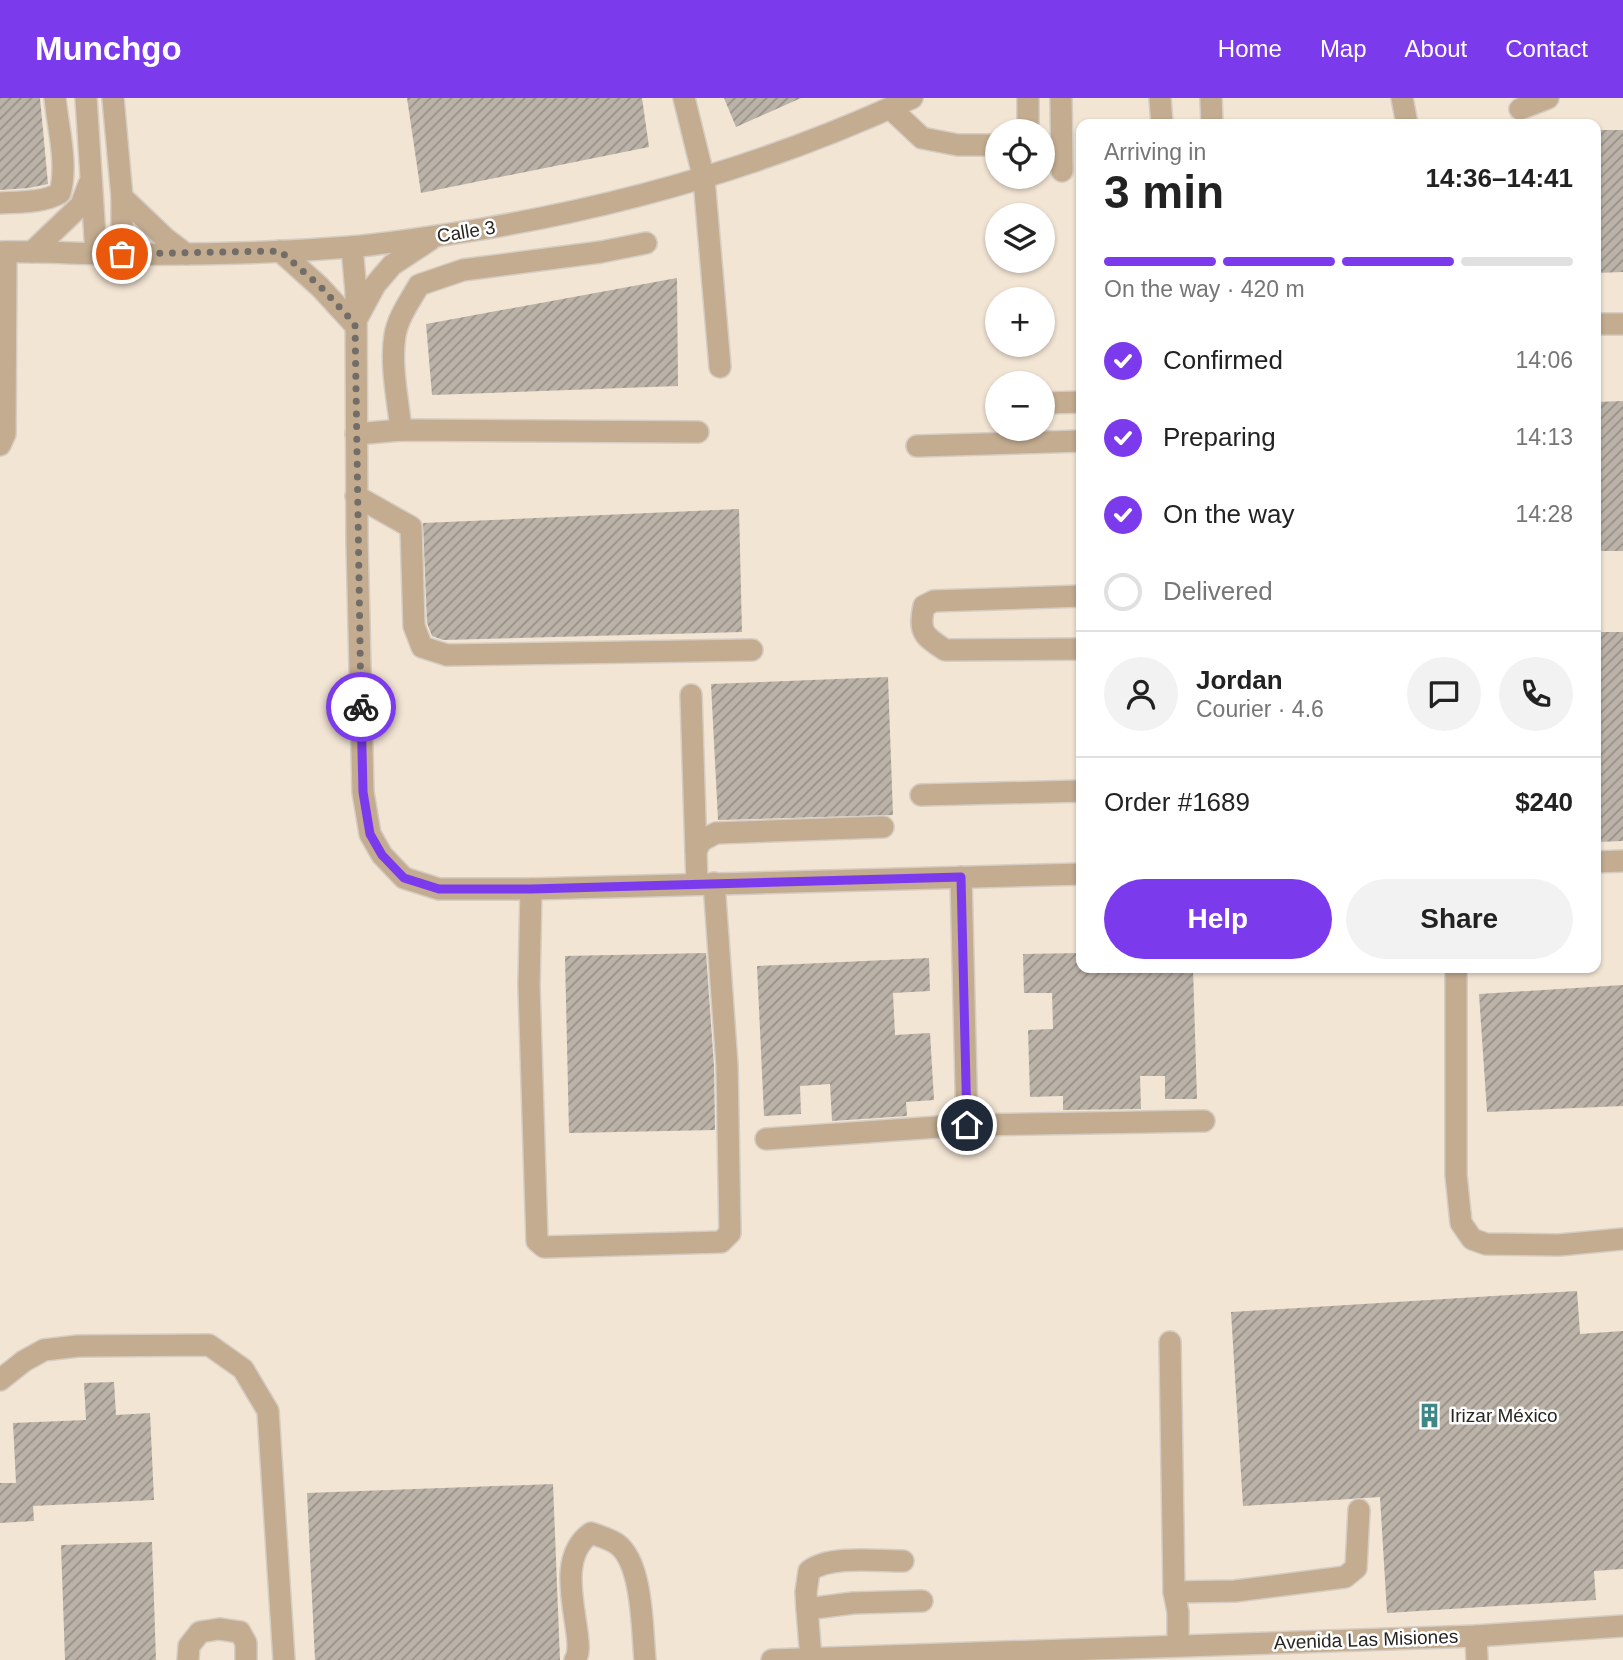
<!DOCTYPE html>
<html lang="en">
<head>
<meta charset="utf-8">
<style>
  :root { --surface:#fff; --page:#f2f2f2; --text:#222; --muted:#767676; --line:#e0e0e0; --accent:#7c3aed }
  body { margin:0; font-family:Helvetica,sans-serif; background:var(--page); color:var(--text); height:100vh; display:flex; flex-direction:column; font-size:26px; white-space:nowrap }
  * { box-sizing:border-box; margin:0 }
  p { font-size:23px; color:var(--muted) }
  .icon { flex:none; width:38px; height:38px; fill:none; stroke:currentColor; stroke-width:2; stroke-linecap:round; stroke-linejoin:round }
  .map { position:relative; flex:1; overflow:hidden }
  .sheet { position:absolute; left:1076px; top:21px; width:525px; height:854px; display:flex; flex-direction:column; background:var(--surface); border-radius:14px; box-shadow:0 2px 5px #0004 }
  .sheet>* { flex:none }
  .fabs { position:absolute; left:985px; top:21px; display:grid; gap:14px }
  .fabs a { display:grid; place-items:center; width:70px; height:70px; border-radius:50%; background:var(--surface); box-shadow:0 2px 5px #0004; font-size:35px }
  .pin { position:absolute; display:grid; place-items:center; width:60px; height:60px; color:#fff; margin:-30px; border:4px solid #fff; border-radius:50%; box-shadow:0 2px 7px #0007 }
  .courier { position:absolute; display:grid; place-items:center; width:70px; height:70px; margin:-35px; border:5px solid #7c3aed; border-radius:50%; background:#fff; color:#222; box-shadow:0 2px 9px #0007 }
  .headline em { font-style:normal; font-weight:700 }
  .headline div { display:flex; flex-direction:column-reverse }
  .headline { display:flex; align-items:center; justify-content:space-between; height:119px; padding:0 28px }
  h1 { font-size:46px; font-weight:700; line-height:52px }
  .bar { display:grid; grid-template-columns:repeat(4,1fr); gap:10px 7px; align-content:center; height:84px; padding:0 28px }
  .bar i { height:9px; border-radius:5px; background:var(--line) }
  .bar .on { background:var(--accent) }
  .bar p { grid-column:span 4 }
  .line { display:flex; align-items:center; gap:18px; padding:0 28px; border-top:2px solid var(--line) }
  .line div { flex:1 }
  .round { display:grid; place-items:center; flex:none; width:74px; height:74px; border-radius:37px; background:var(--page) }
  ol { padding:0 28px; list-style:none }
  li { display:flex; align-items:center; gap:21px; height:77px }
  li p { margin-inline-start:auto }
  li .icon { padding:7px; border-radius:50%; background:var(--accent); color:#fff; stroke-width:4 }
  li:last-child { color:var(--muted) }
  li i { width:38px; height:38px; border:4px solid var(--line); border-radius:50% }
  .primary-button { display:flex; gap:14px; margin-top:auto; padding:14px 28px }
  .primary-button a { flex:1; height:80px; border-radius:42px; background:var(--accent); color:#fff; font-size:28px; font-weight:700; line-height:80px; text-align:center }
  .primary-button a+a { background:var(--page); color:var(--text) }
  header { display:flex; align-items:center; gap:42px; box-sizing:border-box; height:98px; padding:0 35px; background:var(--accent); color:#fff }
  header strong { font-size:33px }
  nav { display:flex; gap:38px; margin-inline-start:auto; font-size:24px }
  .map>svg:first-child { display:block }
  .built { fill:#f3e5d4; fill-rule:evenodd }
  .building { fill:url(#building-hatch) }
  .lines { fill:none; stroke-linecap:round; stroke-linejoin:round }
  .minor-casing { stroke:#d5cdc4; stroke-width:24 }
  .minor { stroke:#c3ac90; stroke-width:21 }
  .done { stroke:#726d67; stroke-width:7; stroke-dasharray:0 12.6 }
  .route { stroke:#7c3aed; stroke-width:9 }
  .labels { text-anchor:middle; stroke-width:5; stroke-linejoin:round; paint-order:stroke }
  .street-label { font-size:19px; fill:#282521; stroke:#fff }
  .poi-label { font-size:19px; fill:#282521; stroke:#fff; text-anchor:start }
</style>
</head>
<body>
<header>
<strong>Munchgo</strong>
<nav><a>Home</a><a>Map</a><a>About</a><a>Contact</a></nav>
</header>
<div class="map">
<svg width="1623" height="1562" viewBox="0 0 1623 1562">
  <defs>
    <pattern id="building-hatch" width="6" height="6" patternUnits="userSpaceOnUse" patternTransform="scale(1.75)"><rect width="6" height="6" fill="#bbb2a8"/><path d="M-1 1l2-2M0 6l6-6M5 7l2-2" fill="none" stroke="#989188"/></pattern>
  </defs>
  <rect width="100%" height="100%" fill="#fbf2e8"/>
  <!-- built -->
  <path class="built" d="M0 0H1623V1562H0ZM1082 26H1596V870H1082ZM998 33H1043V79H998ZM998 117H1043V163H998ZM998 201H1043V247H998ZM998 285H1043V331H998Z"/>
  <!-- building -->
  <g class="building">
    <polygon points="0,0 40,0 48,86 29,90 0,92"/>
    <polygon points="407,0 642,0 649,49 421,95"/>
    <polygon points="724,0 801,0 736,29"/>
    <polygon points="1596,32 1623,32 1623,174 1596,175"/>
    <polygon points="677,180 678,288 432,297 426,226"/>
    <polygon points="1623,303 1623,453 1596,453 1596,304"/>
    <polygon points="739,411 742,534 443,542 432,538 427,525 423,425"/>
    <polygon points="1596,534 1623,534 1623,743 1596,744"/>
    <polygon points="888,579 893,717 718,722 711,586"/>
    <polygon points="706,855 714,968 715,1032 569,1035 565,858"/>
    <polygon points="1082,855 1082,870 1193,870 1197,1001 1165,1001 1165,978 1140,978 1141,1011 1063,1012 1063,998 1030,999 1028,932 1053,931 1052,895 1024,895 1023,856"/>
    <polygon points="929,860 930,893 893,895 895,937 930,935 934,1002 906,1004 907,1018 832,1023 830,986 800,988 801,1016 764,1018 757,868"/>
    <polygon points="1623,887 1623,1008 1487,1014 1479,896"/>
    <polygon points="1577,1193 1580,1236 1623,1233 1623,1471 1594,1473 1596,1502 1387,1515 1380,1399 1243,1408 1231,1214"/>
    <polygon points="114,1284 116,1317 150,1315 154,1402 33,1408 34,1423 0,1425 0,1385 16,1385 13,1325 86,1322 84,1285"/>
    <polygon points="553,1386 560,1562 315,1562 307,1395"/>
    <polygon points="152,1444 156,1562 65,1562 61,1447"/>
  </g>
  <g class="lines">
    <defs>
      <g id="minor">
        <polyline points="86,0 96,155"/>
        <polyline points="113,0 122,99 122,156"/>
        <polyline points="684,0 704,81 720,269"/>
        <polyline points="1028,0 1028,33"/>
        <polyline points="1061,0 1062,73"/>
        <polyline points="1160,0 1162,26"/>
        <polyline points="1211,0 1212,26"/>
        <polyline points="1402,0 1407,26"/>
        <polyline points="890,10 922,40 958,47 998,47"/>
        <polyline points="1520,11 1548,0"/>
        <polyline points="122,99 165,140 186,156"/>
        <path d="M0 105C19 104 43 105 60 95 68 66 58 30 55 0"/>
        <polyline points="352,149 356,194 357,443 363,694 370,736 382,757 404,780 439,791 531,791 1082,776"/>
        <polyline points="280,153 320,189 354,226 375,187 392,167 430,142"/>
        <path d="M0 154C41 153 81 156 122 156 198 157 275 155 350 149 394 145 438 138 482 131 630 106 775 64 912 0"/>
        <polyline points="32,154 81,107 89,86"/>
        <polyline points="1596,226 1623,226"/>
        <polyline points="1043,305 1082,304"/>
        <path d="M401 332C398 302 390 267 395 237 398 219 410 203 419 187L463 172 601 154 646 145"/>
        <polyline points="356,336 401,332 698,334"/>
        <polyline points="0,347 5,336 6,154"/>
        <polyline points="917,348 1082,343"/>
        <polyline points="356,398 411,429 414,528 422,549 447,557 752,552"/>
        <path d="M1082 498 934 503 924 508C918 534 924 538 945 552L1082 551"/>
        <polyline points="691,597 697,786"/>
        <polyline points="921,697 1082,693"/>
        <polyline points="696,753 701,743 716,735 883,729"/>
        <polyline points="1596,764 1623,763"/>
        <polyline points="961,779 967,1027 1204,1023"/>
        <polyline points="531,791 529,888 537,1143 544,1149 721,1144 730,1135 727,967 714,785"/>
        <polyline points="1456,870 1456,1077 1461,1125 1472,1141 1486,1146 1559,1147 1623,1141"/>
        <polyline points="766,1041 967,1027"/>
        <polyline points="1170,1244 1174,1494 1235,1493 1345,1479 1356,1470 1359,1412"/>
        <polyline points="0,1282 24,1263 44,1252 78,1248 209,1247 243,1271 268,1313 284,1562"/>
        <polyline points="1174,1494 1178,1514 1178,1547"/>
        <path d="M807 1511 806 1494 809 1473C830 1457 876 1463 903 1463"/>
        <polyline points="1476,1538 1477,1562"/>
        <polyline points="811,1561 807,1511 853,1505 922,1503"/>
        <polyline points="188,1562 189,1548 200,1534 219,1531 240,1534 246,1545 246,1562"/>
        <path d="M575 1562C580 1554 578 1544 577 1535 573 1502 560 1457 591 1435 599 1438 610 1441 617 1446 643 1465 642 1532 645 1562"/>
        <polyline points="772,1562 1476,1538 1623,1528"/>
      </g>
    </defs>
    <!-- minor casing -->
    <use href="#minor" class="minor-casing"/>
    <!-- minor -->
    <use href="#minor" class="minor"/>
  </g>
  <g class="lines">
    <!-- done -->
    <polyline class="done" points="122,156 280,153 320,188 355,226 361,609"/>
    <!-- route -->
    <polyline class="route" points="361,609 363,694 370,736 382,757 404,780 439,791 531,791 961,779 967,1027"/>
  </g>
  <!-- icons -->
  <defs>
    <symbol id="building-bare" viewBox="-9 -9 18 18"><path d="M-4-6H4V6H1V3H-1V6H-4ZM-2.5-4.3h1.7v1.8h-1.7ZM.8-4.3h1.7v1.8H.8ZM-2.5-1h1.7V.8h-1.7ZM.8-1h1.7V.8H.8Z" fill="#3f8786" stroke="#fff" stroke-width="2.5" paint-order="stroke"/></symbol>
  </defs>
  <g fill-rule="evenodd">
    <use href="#building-bare" x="1412" y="1300" width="35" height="35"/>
  </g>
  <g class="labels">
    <!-- street labels -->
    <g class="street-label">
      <text transform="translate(466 133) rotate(-9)" y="7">Calle 3</text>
      <text transform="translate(1366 1541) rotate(-2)" y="7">Avenida Las Misiones</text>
    </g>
    <!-- poi labels -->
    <g class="poi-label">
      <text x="1450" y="1324">Irizar México</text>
    </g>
  </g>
</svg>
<div class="fabs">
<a><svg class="icon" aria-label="locate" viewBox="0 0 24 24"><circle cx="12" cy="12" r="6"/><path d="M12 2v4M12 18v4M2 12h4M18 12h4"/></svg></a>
<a><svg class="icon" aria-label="layers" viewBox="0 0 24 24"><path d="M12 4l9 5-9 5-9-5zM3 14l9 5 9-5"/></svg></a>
<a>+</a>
<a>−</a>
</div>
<div class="pin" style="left:122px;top:156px;background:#ea580c"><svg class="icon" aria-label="bag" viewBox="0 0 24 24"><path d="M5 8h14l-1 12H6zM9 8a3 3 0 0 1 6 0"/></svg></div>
<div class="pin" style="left:967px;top:1027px;background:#1f2937"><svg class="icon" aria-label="home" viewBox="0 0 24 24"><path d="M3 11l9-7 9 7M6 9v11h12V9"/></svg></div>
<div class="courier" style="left:361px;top:609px"><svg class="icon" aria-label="bike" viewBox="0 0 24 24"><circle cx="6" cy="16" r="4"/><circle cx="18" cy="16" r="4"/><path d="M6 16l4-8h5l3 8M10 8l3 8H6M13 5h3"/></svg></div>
<section class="sheet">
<div class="headline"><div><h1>3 min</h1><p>Arriving in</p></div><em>14:36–14:41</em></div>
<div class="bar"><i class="on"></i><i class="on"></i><i class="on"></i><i></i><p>On the way · 420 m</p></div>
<ol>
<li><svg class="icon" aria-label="check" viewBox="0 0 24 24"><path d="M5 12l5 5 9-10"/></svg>Confirmed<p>14:06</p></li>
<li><svg class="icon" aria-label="check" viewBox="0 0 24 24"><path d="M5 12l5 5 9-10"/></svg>Preparing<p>14:13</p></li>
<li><svg class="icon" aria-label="check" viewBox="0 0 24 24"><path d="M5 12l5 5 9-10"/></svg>On the way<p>14:28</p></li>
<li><i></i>Delivered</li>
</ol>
<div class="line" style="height:126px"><a class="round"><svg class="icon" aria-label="person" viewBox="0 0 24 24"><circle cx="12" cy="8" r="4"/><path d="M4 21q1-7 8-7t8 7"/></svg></a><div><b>Jordan</b><p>Courier · 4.6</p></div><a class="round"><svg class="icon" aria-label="chat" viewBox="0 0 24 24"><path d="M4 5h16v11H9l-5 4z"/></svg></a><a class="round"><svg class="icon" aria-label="phone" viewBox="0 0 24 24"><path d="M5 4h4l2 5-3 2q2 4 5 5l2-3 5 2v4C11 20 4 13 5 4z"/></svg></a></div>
<div class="line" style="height:91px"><div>Order #1689</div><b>$240</b></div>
<div class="primary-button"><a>Help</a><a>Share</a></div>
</section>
</div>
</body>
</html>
